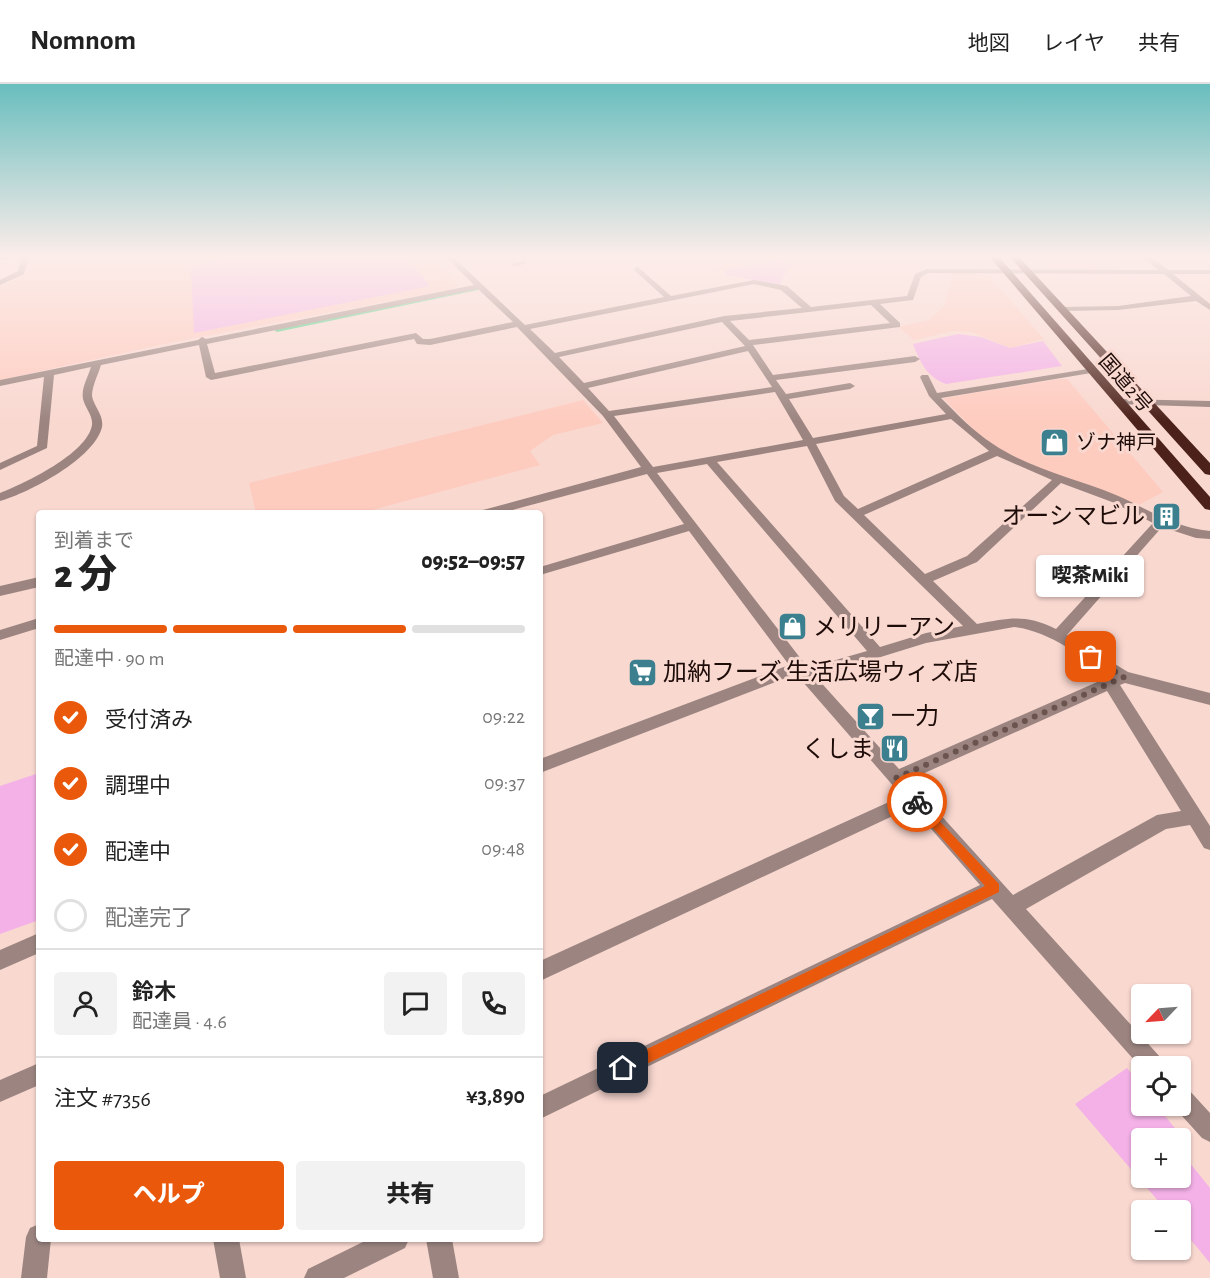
<!DOCTYPE html>
<html lang="ja">
<head>
<meta charset="utf-8">
<style>
  :root { --surface:#fff; --page:#f2f2f2; --text:#222; --muted:#767676; --line:#e0e0e0; --accent:#ea580c }
  body { margin:0; font-family:"Alegreya Sans","Noto Sans JP",sans-serif; background:var(--page); color:var(--text); height:100vh; display:flex; flex-direction:column; font-size:22px; white-space:nowrap }
  * { box-sizing:border-box; margin:0 }
  p { font-size:20px; color:var(--muted) }
  .icon { flex:none; width:33px; height:33px; fill:none; stroke:currentColor; stroke-width:2; stroke-linecap:round; stroke-linejoin:round }
  .map { position:relative; flex:1; overflow:hidden }
  .panel { position:absolute; left:36px; top:426px; width:507px; height:732px; display:flex; flex-direction:column; background:var(--surface); border-radius:6px; box-shadow:0 2px 4px #0004 }
  .panel>* { flex:none }
  .needle { width:39px; rotate:245deg }
  .fabs { position:absolute; left:1131px; top:900px; display:grid; gap:12px }
  .fabs a { display:grid; place-items:center; width:60px; height:60px; border-radius:6px; background:var(--surface); box-shadow:0 2px 4px #0004; font-size:30px }
  .pin { position:absolute; display:grid; place-items:center; width:51px; height:51px; color:#fff; margin:-26px; border-radius:12px; box-shadow:0 3px 9px #0006 }
  .courier { position:absolute; display:grid; place-items:center; width:60px; height:60px; margin:-30px; border:4px solid #ea580c; border-radius:50%; background:#fff; color:#222; box-shadow:0 2px 8px #0007 }
  .bubble { position:absolute; height:42px; border-radius:6px; background:var(--surface); box-shadow:0 2px 4px #0004; font-size:20px; font-weight:800; line-height:42px; text-align:center }
  .overview em { font-style:normal; font-weight:800 }
  .overview div { display:flex; flex-direction:column-reverse }
  .overview { display:flex; align-items:center; justify-content:space-between; height:102px; padding:0 18px }
  h1 { font-size:39px; font-weight:800; line-height:45px }
  .bar { display:grid; grid-template-columns:repeat(4,1fr); gap:9px 6px; align-content:center; height:72px; padding:0 18px }
  .bar i { height:8px; border-radius:4px; background:var(--line) }
  .bar .current { background:var(--accent) }
  .bar p { grid-column:span 4 }
  .line { display:flex; align-items:center; gap:15px; padding:0 18px; border-top:2px solid var(--line) }
  .line div { flex:1 }
  .round { display:grid; place-items:center; flex:none; width:63px; height:63px; border-radius:6px; background:var(--page) }
  ol { padding:0 18px; list-style:none }
  li { display:flex; align-items:center; gap:18px; height:66px }
  li p { margin-inline-start:auto }
  li .icon { padding:6px; border-radius:50%; background:var(--accent); color:#fff; stroke-width:4 }
  li:last-child { color:var(--muted) }
  li i { width:33px; height:33px; border:3px solid var(--line); border-radius:50% }
  .primary-button { display:flex; gap:12px; margin-top:auto; padding:12px 18px }
  .primary-button a { flex:1; height:69px; border-radius:6px; background:var(--accent); color:#fff; font-size:24px; font-weight:800; line-height:69px; text-align:center }
  .primary-button a+a { background:var(--page); color:var(--text) }
  header { display:flex; align-items:center; gap:36px; box-sizing:border-box; height:84px; padding:0 30px; background:var(--surface); border-bottom:2px solid var(--line) }
  header strong { font-size:28px }
  nav { display:flex; gap:33px; margin-inline-start:auto; font-size:21px }
  .map>svg:first-child { display:block }
  .built { fill:#fecbbf }
  .green { fill:#f3b1e7 }
  .lines { fill:none; stroke-linecap:round; stroke-linejoin:round }
  .stream { fill:#4acd7e; fill-rule:evenodd }
  .minor { fill:#9c8580; fill-rule:evenodd }
  .highway { fill:#4b2119; fill-rule:evenodd }
  .route { fill:#ea580c }
  .done { stroke:#6b534e; stroke-width:6; stroke-dasharray:0 10.8 }
  .labels { text-anchor:middle; stroke-width:6; stroke-linejoin:round; paint-order:stroke }
  .far-street-label { font-size:20px; fill:#1e0c08; stroke:#f9d8d0 }
  .far-poi-label { font-size:20px; fill:#1e0c08; stroke:#f9d8d0; text-anchor:start }
  .poi-label { font-size:24px; fill:#1e0c08; stroke:#f9d8d0; text-anchor:start }
</style>
</head>
<body>
<header>
<strong>Nomnom</strong>
<nav><a>地図</a><a>レイヤ</a><a>共有</a></nav>
</header>
<div class="map">
<svg width="1210" height="1194" viewBox="0 0 1210 1194">
  <rect width="100%" height="100%" fill="#f9d8d0"/>
  <!-- built -->
  <g class="built">
    <polygon points="59,171 430,171 458,201 453,205 169,259 0,296 0,203 29,187 33,174"/>
    <polygon points="615,171 821,171 796,175 783,173 715,187 690,183 650,183 622,178"/>
    <polygon points="1034,171 1080,171 1095,184 1046,183"/>
    <polygon points="953,188 989,192 1044,255 1010,264 972,248 953,247 914,256 898,243 928,236 939,227 945,220"/>
    <polygon points="1059,295 1067,295 1163,408 1135,423 1056,393 1003,367 978,350 943,314"/>
    <polygon points="583,316 603,339 553,351 530,367 540,381 361,429 256,429 249,399"/>
  </g>
  <!-- green -->
  <g class="green">
    <polygon points="260,171 405,171 430,202 194,249 191,184 214,177"/>
    <polygon points="781,176 793,181 786,187 780,201 725,191 726,185"/>
    <path d="M958 250 981 253 1010 264 1043 257 1062 282 946 300C927 293 920 278 913 260Z"/>
    <polygon points="39,689 39,836 0,850 0,702"/>
    <polygon points="1127,984 1141,1002 1142,1022 1157,1022 1178,1048 1172,1054 1142,1054 1142,1094 1180,1094 1181,1068 1210,1104 1210,1179 1181,1144 1180,1126 1166,1126 1075,1020"/>
  </g>
  <g class="lines">
    <!-- stream -->
    <polygon class="stream" points="476,204 478,204 478,206 277,248 274,246"/>
    <!-- minor -->
    <g class="minor">
      <polygon points="35,171 29,173 24,190 0,201 0,196 18,187 21,174 0,176 0,172"/>
      <path d="M444 171H451L525 241 664 213 634 186 637 182 671 212 754 196 787 202 811 223 907 212 915 190 927 185 1158 186 1141 171H1149L1168 186H1210V190H1173L1210 220V226L1196 217 1118 226 1062 227 1058 225 1062 223 1118 222 1191 212 1164 190 928 189 921 193 913 216 880 220 900 239V243L753 261 773 291 915 272 920 275 915 278 776 296 786 310 850 299 855 302 850 305 789 315 813 354 946 330 929 312 920 293 922 291H928L937 309 1094 284V288L1091 289 941 314C957 330 973 347 993 360 1030 385 1075 394 1116 411 1148 425 1175 444 1210 447V455L1196 454 1162 443 1067 551 1128 588 1210 609V621L1125 599 1120 601 1210 742V766L1204 764 1190 741 1166 745 1026 825 1161 974 1164 982H1142V985L992 815 540 1035V1012L980 801 912 723 540 897V877L902 712 796 590 540 689V675L789 581 689 447 540 491V483L684 440 647 390 501 429H481L483 426 641 383 603 332 517 243 430 261 417 260 414 255 211 296 206 293 199 261 101 281C98 291 92 302 92 312 94 323 104 331 102 343 95 374 29 409 0 417V409C25 399 87 370 92 341 93 331 85 324 83 315 81 304 88 293 91 283L54 291 47 364 0 386V379L37 362 44 293 0 302V296L198 256 202 253 206 255 474 201ZM754 200 781 206 802 224 724 232 555 269 530 245ZM478 205 513 238 430 255H423L416 249 215 289 207 260ZM871 221 890 239 749 256 730 237ZM722 238 745 262 584 299 559 273ZM748 267 772 303 609 327 588 304ZM775 308 803 356 653 383 614 332ZM951 335 989 367 858 425 844 412 816 360ZM807 362 835 417 963 542 926 549 880 563 717 378ZM997 372 1052 396 967 472 925 490 864 431ZM707 380 867 567 808 584 657 389ZM1061 399 1112 418 1153 439 1056 545C1025 530 1010 534 977 540L933 497 977 478ZM1014 543C1050 547 1081 573 1111 592L899 685 816 593 926 559ZM1107 607 1181 727 1157 731 1013 811 909 696Z"/>
      <polygon points="528,176 525,180 514,182 510,180"/>
      <polygon points="1119,315 1210,317 1210,323 1115,320 1114,318"/>
      <polygon points="39,493 39,503 0,512 0,502"/>
      <polygon points="39,534 39,544 0,556 0,546"/>
      <polygon points="39,849 39,869 0,886 0,866"/>
      <polygon points="39,979 39,1001 0,1018 0,996"/>
      <polygon points="1180,1002 1188,1005 1210,1029 1210,1058 1202,1054 1173,1022 1180,1022"/>
      <polygon points="39,1140 39,1155 51,1155 47,1194 21,1194 26,1153 30,1144"/>
      <polygon points="213,1155 239,1155 246,1194 220,1194"/>
      <polygon points="369,1155 409,1155 405,1164 344,1194 304,1194 308,1185"/>
      <polygon points="426,1155 452,1155 459,1194 433,1194"/>
    </g>
    <!-- highway -->
    <g class="highway">
      <polygon points="988,171 997,171 1210,413 1210,426 1205,425"/>
      <polygon points="1008,171 1017,171 1210,379 1210,391 1205,390"/>
    </g>
  </g>
  <!-- sky -->
  <linearGradient id="sky" x2="0" y2="1"><stop stop-color="#69bebe"/><stop offset="0.51" stop-color="#fcedea"/><stop offset="1" stop-color="#fcedea" stop-opacity="0"/></linearGradient>
  <rect width="1210" height="338" fill="url(#sky)"/>
  <!-- route -->
  <polygon class="route" points="917,713 999,800 999,808 628,989 618,989 618,979 985,802 913,722 912,718"/>
  <g class="lines">
    <!-- done -->
    <polyline class="done" points="917,718 896,694 1124,593 1091,573"/>
  </g>
  <!-- icons -->
  <defs>
    <symbol id="shop-square" viewBox="-11 -11 22 22"><rect x="-9" y="-9" width="18" height="18" rx="4" fill="#3c808f" stroke="#f9d8d0"/><path d="M-5-2.5h2.3a2.7 3.5 0 0 1 5.4 0H5L5.5 6h-11ZM-1.5-2.5h3a1.5 2.3 0 0 0-3 0Z" fill="#fff"/></symbol>
    <symbol id="building-square" viewBox="-11 -11 22 22"><rect x="-9" y="-9" width="18" height="18" rx="4" fill="#3c808f" stroke="#f9d8d0"/><path d="M-4-6H4V6H1V3H-1V6H-4ZM-2.5-4.3h1.7v1.8h-1.7ZM.8-4.3h1.7v1.8H.8ZM-2.5-1h1.7V.8h-1.7ZM.8-1h1.7V.8H.8Z" fill="#fff"/></symbol>
    <symbol id="supermarket-square" viewBox="-11 -11 22 22"><rect x="-9" y="-9" width="18" height="18" rx="4" fill="#3c808f" stroke="#f9d8d0"/><path d="M-6-5.5h2.5l.6 2H6L4.5 2H-2.5L-4.4-4H-6ZM-1.5 3.2a1.3 1.3 0 1 0 .1 0ZM3 3.2a1.3 1.3 0 1 0 .1 0Z" fill="#fff"/></symbol>
    <symbol id="bar-square" viewBox="-11 -11 22 22"><rect x="-9" y="-9" width="18" height="18" rx="4" fill="#3c808f" stroke="#f9d8d0"/><path d="M-6-5H6L.8 .8V4.5H3.5V6h-7V4.5H-.8V.8Z" fill="#fff"/></symbol>
    <symbol id="restaurant-square" viewBox="-11 -11 22 22"><rect x="-9" y="-9" width="18" height="18" rx="4" fill="#3c808f" stroke="#f9d8d0"/><path d="M-5-6h1v4h1v-4h1v4h1v-4h1v5L-1.5 .5V6h-2V.5L-5-1ZM5-6V6H3V1.5H1.5Q1.5-4 5-6Z" fill="#fff"/></symbol>
  </defs>
  <g fill-rule="evenodd">
    <use href="#shop-square" x="1038" y="342" width="33" height="33"/>
    <use href="#building-square" x="1150" y="416" width="33" height="33"/>
    <use href="#shop-square" x="776" y="526" width="33" height="33"/>
    <use href="#supermarket-square" x="626" y="572" width="33" height="33"/>
    <use href="#bar-square" x="854" y="616" width="33" height="33"/>
    <use href="#restaurant-square" x="878" y="648" width="33" height="33"/>
  </g>
  <g class="labels">
    <!-- far-street labels -->
    <g class="far-street-label">
      <text transform="translate(1126 299) rotate(49)" y="7">国道2号</text>
    </g>
    <!-- far-poi labels -->
    <g class="far-poi-label">
      <text x="1076" y="365">ゾナ神戸</text>
    </g>
    <!-- poi labels -->
    <g class="poi-label">
      <text x="1145" y="440" text-anchor="end">オーシマビル</text>
      <text x="813" y="551">メリリーアン</text>
      <text x="663" y="596">加納フーズ 生活広場ウィズ店</text>
      <text x="891" y="640">一力</text>
      <text x="874" y="673" text-anchor="end">くしま</text>
    </g>
  </g>
</svg>
<div class="fabs">
<a><svg class="needle" viewBox="-14 -14 28 28"><path d="M0-13l5 13h-10z" fill="#e53935"/><path d="M0 13l5-13h-10z" fill="#767676"/></svg></a>
<a><svg class="icon" aria-label="locate" viewBox="0 0 24 24"><circle cx="12" cy="12" r="6"/><path d="M12 2v4M12 18v4M2 12h4M18 12h4"/></svg></a>
<a>+</a>
<a>−</a>
</div>
<div class="pin" style="left:1091px;top:573px;background:#ea580c"><svg class="icon" aria-label="bag" viewBox="0 0 24 24"><path d="M5 8h14l-1 12H6zM9 8a3 3 0 0 1 6 0"/></svg></div>
<div class="pin" style="left:623px;top:984px;background:#1f2937"><svg class="icon" aria-label="home" viewBox="0 0 24 24"><path d="M3 11l9-7 9 7M6 9v11h12V9"/></svg></div>
<div class="courier" style="left:917px;top:718px"><svg class="icon" aria-label="bike" viewBox="0 0 24 24"><circle cx="6" cy="16" r="4"/><circle cx="18" cy="16" r="4"/><path d="M6 16l4-8h5l3 8M10 8l3 8H6M13 5h3"/></svg></div>
<div class="bubble" style="left:1036px;top:471px;width:108px">喫茶Miki</div>
<section class="panel">
<div class="overview"><div><h1>2 分</h1><p>到着まで</p></div><em>09:52–09:57</em></div>
<div class="bar"><i class="current"></i><i class="current"></i><i class="current"></i><i></i><p>配達中 · 90 m</p></div>
<ol>
<li><svg class="icon" aria-label="check" viewBox="0 0 24 24"><path d="M5 12l5 5 9-10"/></svg>受付済み<p>09:22</p></li>
<li><svg class="icon" aria-label="check" viewBox="0 0 24 24"><path d="M5 12l5 5 9-10"/></svg>調理中<p>09:37</p></li>
<li><svg class="icon" aria-label="check" viewBox="0 0 24 24"><path d="M5 12l5 5 9-10"/></svg>配達中<p>09:48</p></li>
<li><i></i>配達完了</li>
</ol>
<div class="line" style="height:108px"><a class="round"><svg class="icon" aria-label="person" viewBox="0 0 24 24"><circle cx="12" cy="8" r="4"/><path d="M4 21q1-7 8-7t8 7"/></svg></a><div><b>鈴木</b><p>配達員 · 4.6</p></div><a class="round"><svg class="icon" aria-label="chat" viewBox="0 0 24 24"><path d="M4 5h16v11H9l-5 4z"/></svg></a><a class="round"><svg class="icon" aria-label="phone" viewBox="0 0 24 24"><path d="M5 4h4l2 5-3 2q2 4 5 5l2-3 5 2v4C11 20 4 13 5 4z"/></svg></a></div>
<div class="line" style="height:78px"><div>注文 #7356</div><b>¥3,890</b></div>
<div class="primary-button"><a>ヘルプ</a><a>共有</a></div>
</section>
</div>
</body>
</html>
